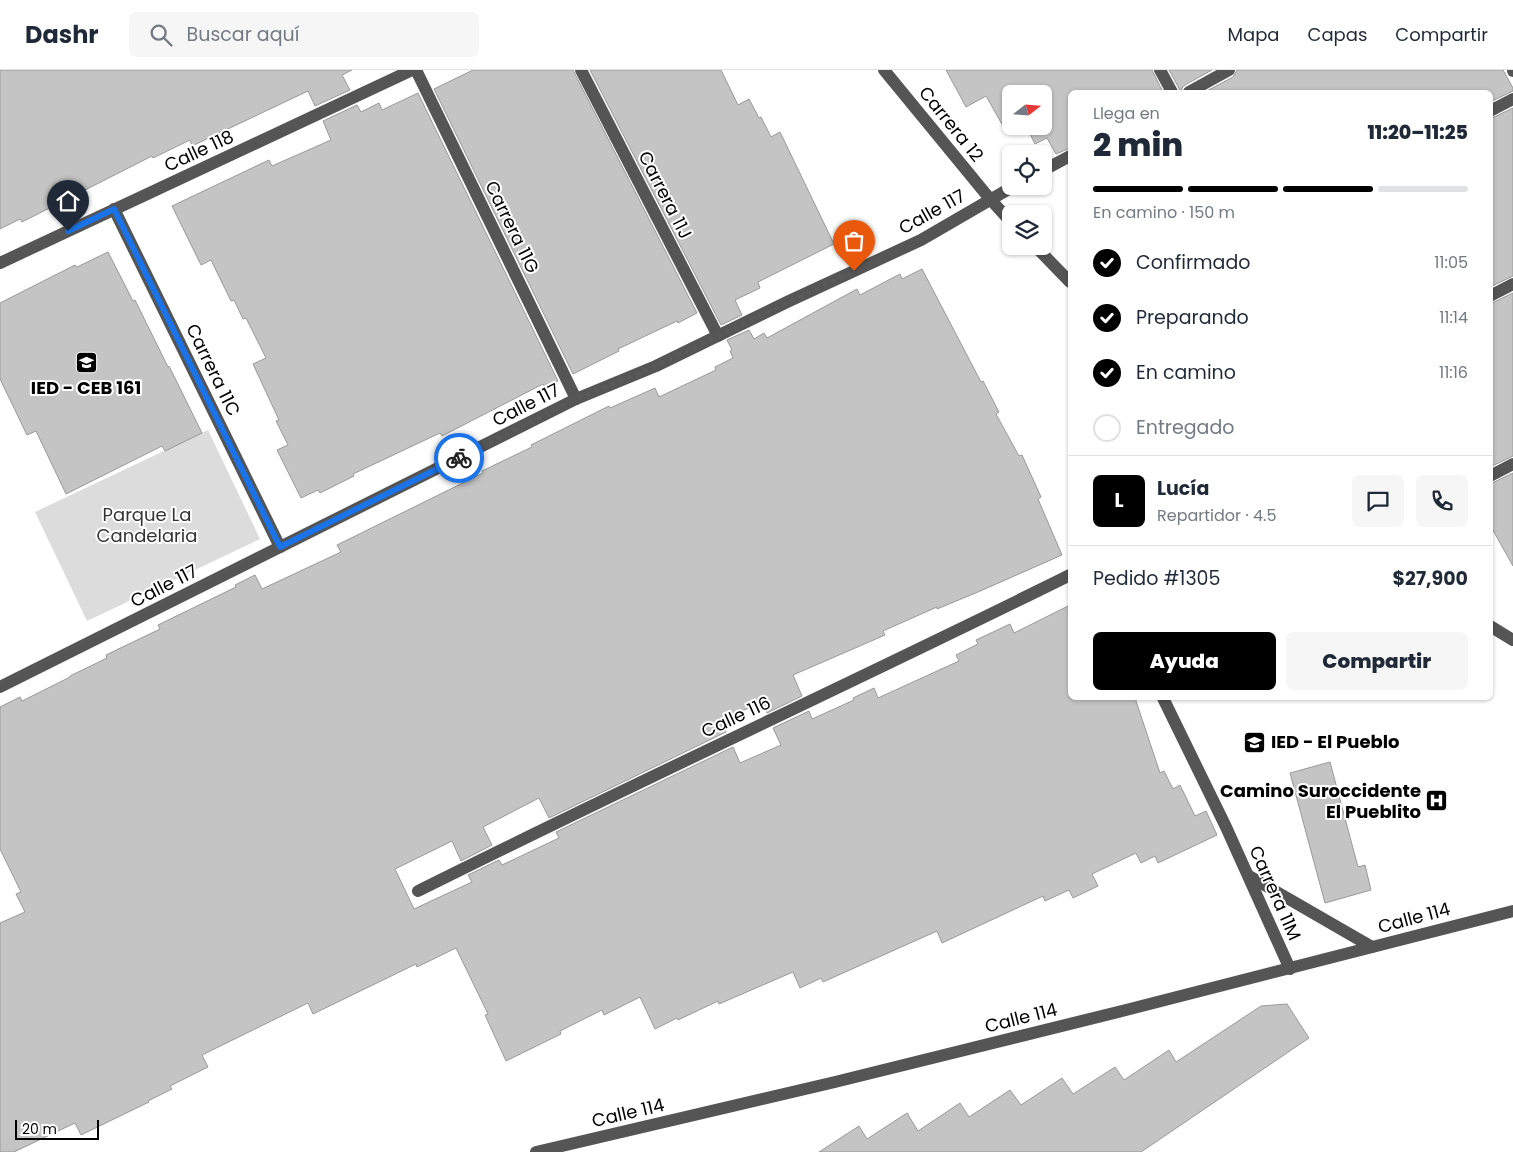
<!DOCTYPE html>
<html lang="es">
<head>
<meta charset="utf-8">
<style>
  :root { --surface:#fff; --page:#f6f6f7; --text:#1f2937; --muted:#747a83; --line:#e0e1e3; --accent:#000 }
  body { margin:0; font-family:Poppins,sans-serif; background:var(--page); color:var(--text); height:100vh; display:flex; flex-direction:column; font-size:19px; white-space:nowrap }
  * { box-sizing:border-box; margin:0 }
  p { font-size:16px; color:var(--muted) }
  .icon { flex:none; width:28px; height:28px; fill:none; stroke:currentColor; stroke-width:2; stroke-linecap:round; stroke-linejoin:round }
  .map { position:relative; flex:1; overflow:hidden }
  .panel { position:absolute; left:1068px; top:20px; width:425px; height:610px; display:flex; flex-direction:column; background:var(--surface); border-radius:8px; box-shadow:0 1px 4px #0004 }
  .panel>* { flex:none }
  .needle { width:32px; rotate:73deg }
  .controls { position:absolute; left:1002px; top:15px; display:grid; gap:10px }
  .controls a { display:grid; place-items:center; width:50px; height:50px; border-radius:8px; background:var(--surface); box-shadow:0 1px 4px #0004; font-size:25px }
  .scale { position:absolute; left:15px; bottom:12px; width:84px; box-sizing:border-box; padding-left:5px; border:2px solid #000; border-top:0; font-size:14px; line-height:18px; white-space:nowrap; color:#000; -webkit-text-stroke:4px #fff; paint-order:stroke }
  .pin { position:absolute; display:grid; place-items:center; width:42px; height:42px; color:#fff; margin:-51px -21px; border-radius:50% 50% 50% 0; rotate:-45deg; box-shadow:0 0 5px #0007 }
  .pin .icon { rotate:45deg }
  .courier { position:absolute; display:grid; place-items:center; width:50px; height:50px; margin:-25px; border:4px solid #1a73e8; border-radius:50%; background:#fff; color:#222; box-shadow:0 1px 6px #0007 }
  .overview em { font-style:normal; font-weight:800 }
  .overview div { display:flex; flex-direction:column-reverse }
  .overview { display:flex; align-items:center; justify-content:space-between; height:85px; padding:0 25px }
  h1 { font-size:32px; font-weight:800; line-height:38px }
  .bar { display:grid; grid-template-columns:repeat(4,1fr); gap:8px 5px; align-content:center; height:60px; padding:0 25px }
  .bar i { height:6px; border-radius:4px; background:var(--line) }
  .bar .active { background:var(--accent) }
  .bar p { grid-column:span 4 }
  .line { display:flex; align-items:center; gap:12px; padding:0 25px; border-top:1px solid var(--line) }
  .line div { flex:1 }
  .round { display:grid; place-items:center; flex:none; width:52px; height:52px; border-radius:8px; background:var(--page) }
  ol { padding:0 25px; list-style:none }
  li { display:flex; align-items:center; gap:15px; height:55px }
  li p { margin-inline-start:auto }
  li .icon { padding:5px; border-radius:50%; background:var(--accent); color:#fff; stroke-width:4 }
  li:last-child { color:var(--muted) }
  li i { width:28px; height:28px; border:2px solid var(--line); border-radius:50% }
  .button { display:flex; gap:10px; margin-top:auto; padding:10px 25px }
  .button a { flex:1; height:58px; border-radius:8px; background:var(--accent); color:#fff; font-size:20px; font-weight:800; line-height:58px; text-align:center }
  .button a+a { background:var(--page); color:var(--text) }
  header { display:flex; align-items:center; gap:30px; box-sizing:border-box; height:70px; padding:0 25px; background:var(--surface); border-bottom:1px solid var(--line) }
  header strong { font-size:24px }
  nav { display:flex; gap:28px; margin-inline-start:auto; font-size:18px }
  .search { width:350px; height:45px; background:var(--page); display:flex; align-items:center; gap:12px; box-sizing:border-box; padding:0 18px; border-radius:8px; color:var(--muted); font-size:19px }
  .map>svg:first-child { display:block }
  .green { fill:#dcdcdc }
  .building { fill:#c4c4c4; stroke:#999 }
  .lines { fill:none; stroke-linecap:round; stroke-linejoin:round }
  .minor { stroke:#555; stroke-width:12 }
  .done { stroke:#595959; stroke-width:5; stroke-dasharray:0 9 }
  .route { stroke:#1a73e8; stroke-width:6 }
  .labels { text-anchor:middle; stroke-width:4; stroke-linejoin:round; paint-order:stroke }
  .street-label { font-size:18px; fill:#000; stroke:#fff }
  .poi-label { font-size:18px; font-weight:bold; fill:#000; stroke:#fff }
  .park-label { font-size:18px; fill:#333; stroke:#fff }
</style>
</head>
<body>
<header>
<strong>Dashr</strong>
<div class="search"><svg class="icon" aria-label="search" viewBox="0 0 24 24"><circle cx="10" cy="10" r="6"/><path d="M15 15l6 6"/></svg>Buscar aquí</div>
<nav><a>Mapa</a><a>Capas</a><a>Compartir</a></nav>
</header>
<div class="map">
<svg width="1513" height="1082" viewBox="0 0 1513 1082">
  <rect width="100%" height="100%" fill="#fff"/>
  <!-- green -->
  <polygon class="green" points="208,360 260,469 87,551 35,442"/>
  <!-- building -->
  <g class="building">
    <polygon points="0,0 352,0 342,5 350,20 315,36 308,21 192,76 190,70 153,88 152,86 22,152 20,149 0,159"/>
    <polygon points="473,0 573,0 697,243 678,253 677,251 618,279 619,281 573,304 434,19"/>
    <polygon points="590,0 721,0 738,35 749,29 759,48 761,47 771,67 780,62 834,174 758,212 760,218 735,230 742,245 721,255"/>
    <polygon points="946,0 1152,0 1163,22 1070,22 1070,78 1056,84 1047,68 1035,74 1026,56 1044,56 1044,24 1011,24 1011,51 1003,56 986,26 966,37"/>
    <polygon points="1169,0 1212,0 1185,15 1182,18 1181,22"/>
    <polygon points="1237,0 1503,0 1513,18 1513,21 1490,32 1490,22 1205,22 1233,7"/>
    <polygon points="418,23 558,311 545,318 543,314 442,366 440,363 353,404 354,406 320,423 318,420 301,428 277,380 288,375 276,351 279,350 253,294 266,288 246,248 243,249 234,230 231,231 211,190 201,195 172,136 269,90 272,96 331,70 323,51 357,35 361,42 379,33 382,40"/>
    <polygon points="1513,38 1513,206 1490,217 1490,49"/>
    <polygon points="108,182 133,231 135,230 168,297 169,296 202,363 165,381 162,376 66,424 36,361 27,365 0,309 0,233 75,195 77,197"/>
    <polygon points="922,199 981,312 983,311 999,342 996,344 1019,386 1022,385 1041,427 1038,429 1062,485 978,522 937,539 937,537 883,561 885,565 793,605 802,626 767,643 761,632 721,651 726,662 549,748 539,728 483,757 492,775 461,791 452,771 395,799 414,839 472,812 468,805 499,790 502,795 559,768 556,762 733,677 740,693 781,675 773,658 809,641 812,649 854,630 853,628 874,618 878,628 959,591 956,585 978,574 976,570 1010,554 1014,563 1070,535 1070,628 1135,628 1160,703 1164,701 1173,719 1180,715 1195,746 1206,741 1217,765 1158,793 1155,786 1141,793 1136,783 1092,804 1098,816 1073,828 1069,820 1045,831 1043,826 942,873 937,861 823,912 821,908 800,918 793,902 719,934 718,931 678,950 677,948 655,959 640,927 604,945 602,940 560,961 561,964 506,991 485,945 488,944 456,878 417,897 416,894 313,944 308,933 202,985 208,997 170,1016 172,1019 148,1031 149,1032 81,1065 75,1053 14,1082 0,1082 0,853 25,842 16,824 21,822 0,779 0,637 20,627 22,631 70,607 70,606 107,588 106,585 160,559 158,555 236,517 235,515 255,505 262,519 341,482 337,475 483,403 482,401 532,377 531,375 609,336 610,338 655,318 659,327 716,300 715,297 733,288 730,281 732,280 727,270 749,260 754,269 764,263 767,268 857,219 860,225 900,204 902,209"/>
    <polygon points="1513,223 1513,386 1490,397 1490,234"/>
    <polygon points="1513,403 1513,496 1490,455 1490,414"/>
    <polygon points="1330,692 1358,797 1365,795 1371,820 1325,833 1290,703"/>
    <polygon points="1287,934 1309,968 1141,1082 819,1082 859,1056 867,1069 907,1043 918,1061 960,1033 969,1047 1010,1020 1021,1035 1062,1008 1073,1024 1115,997 1124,1010 1169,980 1176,992 1261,936"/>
  </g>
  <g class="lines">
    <!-- minor -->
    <g class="minor">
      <polyline points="416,0 576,329"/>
      <polyline points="581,0 718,266"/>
      <polyline points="884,0 990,129 1011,152"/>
      <polyline points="1160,0 1172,22"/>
      <polyline points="1513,0 1513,1"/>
      <polyline points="1189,22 1229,0"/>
      <polyline points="1490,41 1513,29"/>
      <polyline points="1044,100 1070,86"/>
      <polyline points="114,139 280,477"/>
      <polyline points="1035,176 1070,212"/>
      <polyline points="0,193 412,0"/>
      <polyline points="1490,226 1513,214"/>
      <polyline points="1490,406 1513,394"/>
      <polyline points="1490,556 1513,570"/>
      <polyline points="0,617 576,329 656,296 787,232 921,170 1014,116"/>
      <polyline points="1163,628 1226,757 1290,899"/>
      <polyline points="1249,806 1372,877"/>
      <path d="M418 821C634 713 854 612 1070 505"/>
      <polyline points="536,1082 835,1012 1126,940 1513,841"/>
    </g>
  </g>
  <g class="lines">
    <!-- done -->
    <polyline class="done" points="459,388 576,329 656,296 854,201"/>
    <!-- route -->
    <polyline class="route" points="68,161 114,139 280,477 459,388"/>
  </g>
  <!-- icons -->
  <defs>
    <symbol id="school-square" viewBox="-11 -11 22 22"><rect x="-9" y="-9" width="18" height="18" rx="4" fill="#000" stroke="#fff"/><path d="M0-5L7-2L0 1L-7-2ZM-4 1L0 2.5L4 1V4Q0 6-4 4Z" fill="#fff"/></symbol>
    <symbol id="hospital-square" viewBox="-11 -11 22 22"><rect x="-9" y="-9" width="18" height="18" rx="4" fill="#000" stroke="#fff"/><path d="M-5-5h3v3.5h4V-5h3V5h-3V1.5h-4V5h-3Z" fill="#fff"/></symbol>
  </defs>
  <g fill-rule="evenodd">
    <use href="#school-square" x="74" y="280" width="25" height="25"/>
    <use href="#school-square" x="1242" y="660" width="25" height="25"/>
    <use href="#hospital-square" x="1424" y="718" width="25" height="25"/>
  </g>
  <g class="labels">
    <!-- street labels -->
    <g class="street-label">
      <text transform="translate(951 54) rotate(51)" y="6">Carrera 12</text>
      <text transform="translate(199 81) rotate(-25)" y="6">Calle 118</text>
      <text transform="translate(665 125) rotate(63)" y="6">Carrera 11J</text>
      <text transform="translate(932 142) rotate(-29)" y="6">Calle 117</text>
      <text transform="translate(512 157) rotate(64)" y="6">Carrera 11G</text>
      <text transform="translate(213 300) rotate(64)" y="6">Carrera 11C</text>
      <text transform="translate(526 335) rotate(-27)" y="6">Calle 117</text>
      <text transform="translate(164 516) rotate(-27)" y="6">Calle 117</text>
      <text transform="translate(736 647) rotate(-25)" y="6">Calle 116</text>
      <text transform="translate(1275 823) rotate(66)" y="6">Carrera 11M</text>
      <text transform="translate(1414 848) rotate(-15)" y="6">Calle 114</text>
      <text transform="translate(1021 948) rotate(-14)" y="6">Calle 114</text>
      <text transform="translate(628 1043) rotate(-13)" y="6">Calle 114</text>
    </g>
    <!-- poi labels -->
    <g class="poi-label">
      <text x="86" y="324">IED - CEB 161</text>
      <text x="1271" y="678" text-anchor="start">IED - El Pueblo</text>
      <text x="1421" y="727" text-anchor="end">Camino Suroccidente<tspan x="1421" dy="21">El Pueblito</tspan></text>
    </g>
    <!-- park labels -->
    <g class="park-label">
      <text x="147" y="451">Parque La<tspan x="147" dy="21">Candelaria</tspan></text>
    </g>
  </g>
</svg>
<div class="controls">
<a><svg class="needle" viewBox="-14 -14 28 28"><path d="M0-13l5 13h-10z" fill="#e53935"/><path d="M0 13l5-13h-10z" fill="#747a83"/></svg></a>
<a><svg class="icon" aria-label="locate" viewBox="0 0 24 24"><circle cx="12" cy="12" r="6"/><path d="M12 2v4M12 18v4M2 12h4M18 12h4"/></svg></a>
<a><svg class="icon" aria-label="layers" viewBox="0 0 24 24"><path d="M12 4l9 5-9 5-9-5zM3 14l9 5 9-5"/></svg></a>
</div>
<div class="scale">20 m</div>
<div class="pin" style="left:854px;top:201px;background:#ea580c"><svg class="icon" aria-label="bag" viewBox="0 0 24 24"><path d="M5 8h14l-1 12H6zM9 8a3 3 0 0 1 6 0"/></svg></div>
<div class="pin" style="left:68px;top:161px;background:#1f2937"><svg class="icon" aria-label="home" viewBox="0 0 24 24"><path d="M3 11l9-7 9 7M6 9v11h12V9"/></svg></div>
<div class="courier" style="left:459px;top:388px"><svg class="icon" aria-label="bike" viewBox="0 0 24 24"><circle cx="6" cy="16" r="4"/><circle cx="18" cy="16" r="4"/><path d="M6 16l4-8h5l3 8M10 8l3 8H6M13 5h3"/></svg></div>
<section class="panel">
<div class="overview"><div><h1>2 min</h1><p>Llega en</p></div><em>11:20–11:25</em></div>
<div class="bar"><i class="active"></i><i class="active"></i><i class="active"></i><i></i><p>En camino · 150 m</p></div>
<ol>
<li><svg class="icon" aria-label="check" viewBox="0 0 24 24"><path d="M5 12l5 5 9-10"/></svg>Confirmado<p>11:05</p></li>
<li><svg class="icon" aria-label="check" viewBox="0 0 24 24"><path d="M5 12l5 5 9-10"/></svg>Preparando<p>11:14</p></li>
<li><svg class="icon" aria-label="check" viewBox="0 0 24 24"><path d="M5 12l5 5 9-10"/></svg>En camino<p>11:16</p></li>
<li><i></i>Entregado</li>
</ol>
<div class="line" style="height:90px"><b class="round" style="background:var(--accent);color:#fff">L</b><div><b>Lucía</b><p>Repartidor · 4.5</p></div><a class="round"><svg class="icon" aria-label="chat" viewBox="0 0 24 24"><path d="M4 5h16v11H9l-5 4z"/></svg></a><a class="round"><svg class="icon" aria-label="phone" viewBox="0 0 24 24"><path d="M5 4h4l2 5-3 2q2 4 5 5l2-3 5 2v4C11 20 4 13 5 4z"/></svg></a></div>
<div class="line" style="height:65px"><div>Pedido #1305</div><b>$27,900</b></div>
<div class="button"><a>Ayuda</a><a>Compartir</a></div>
</section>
</div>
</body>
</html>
